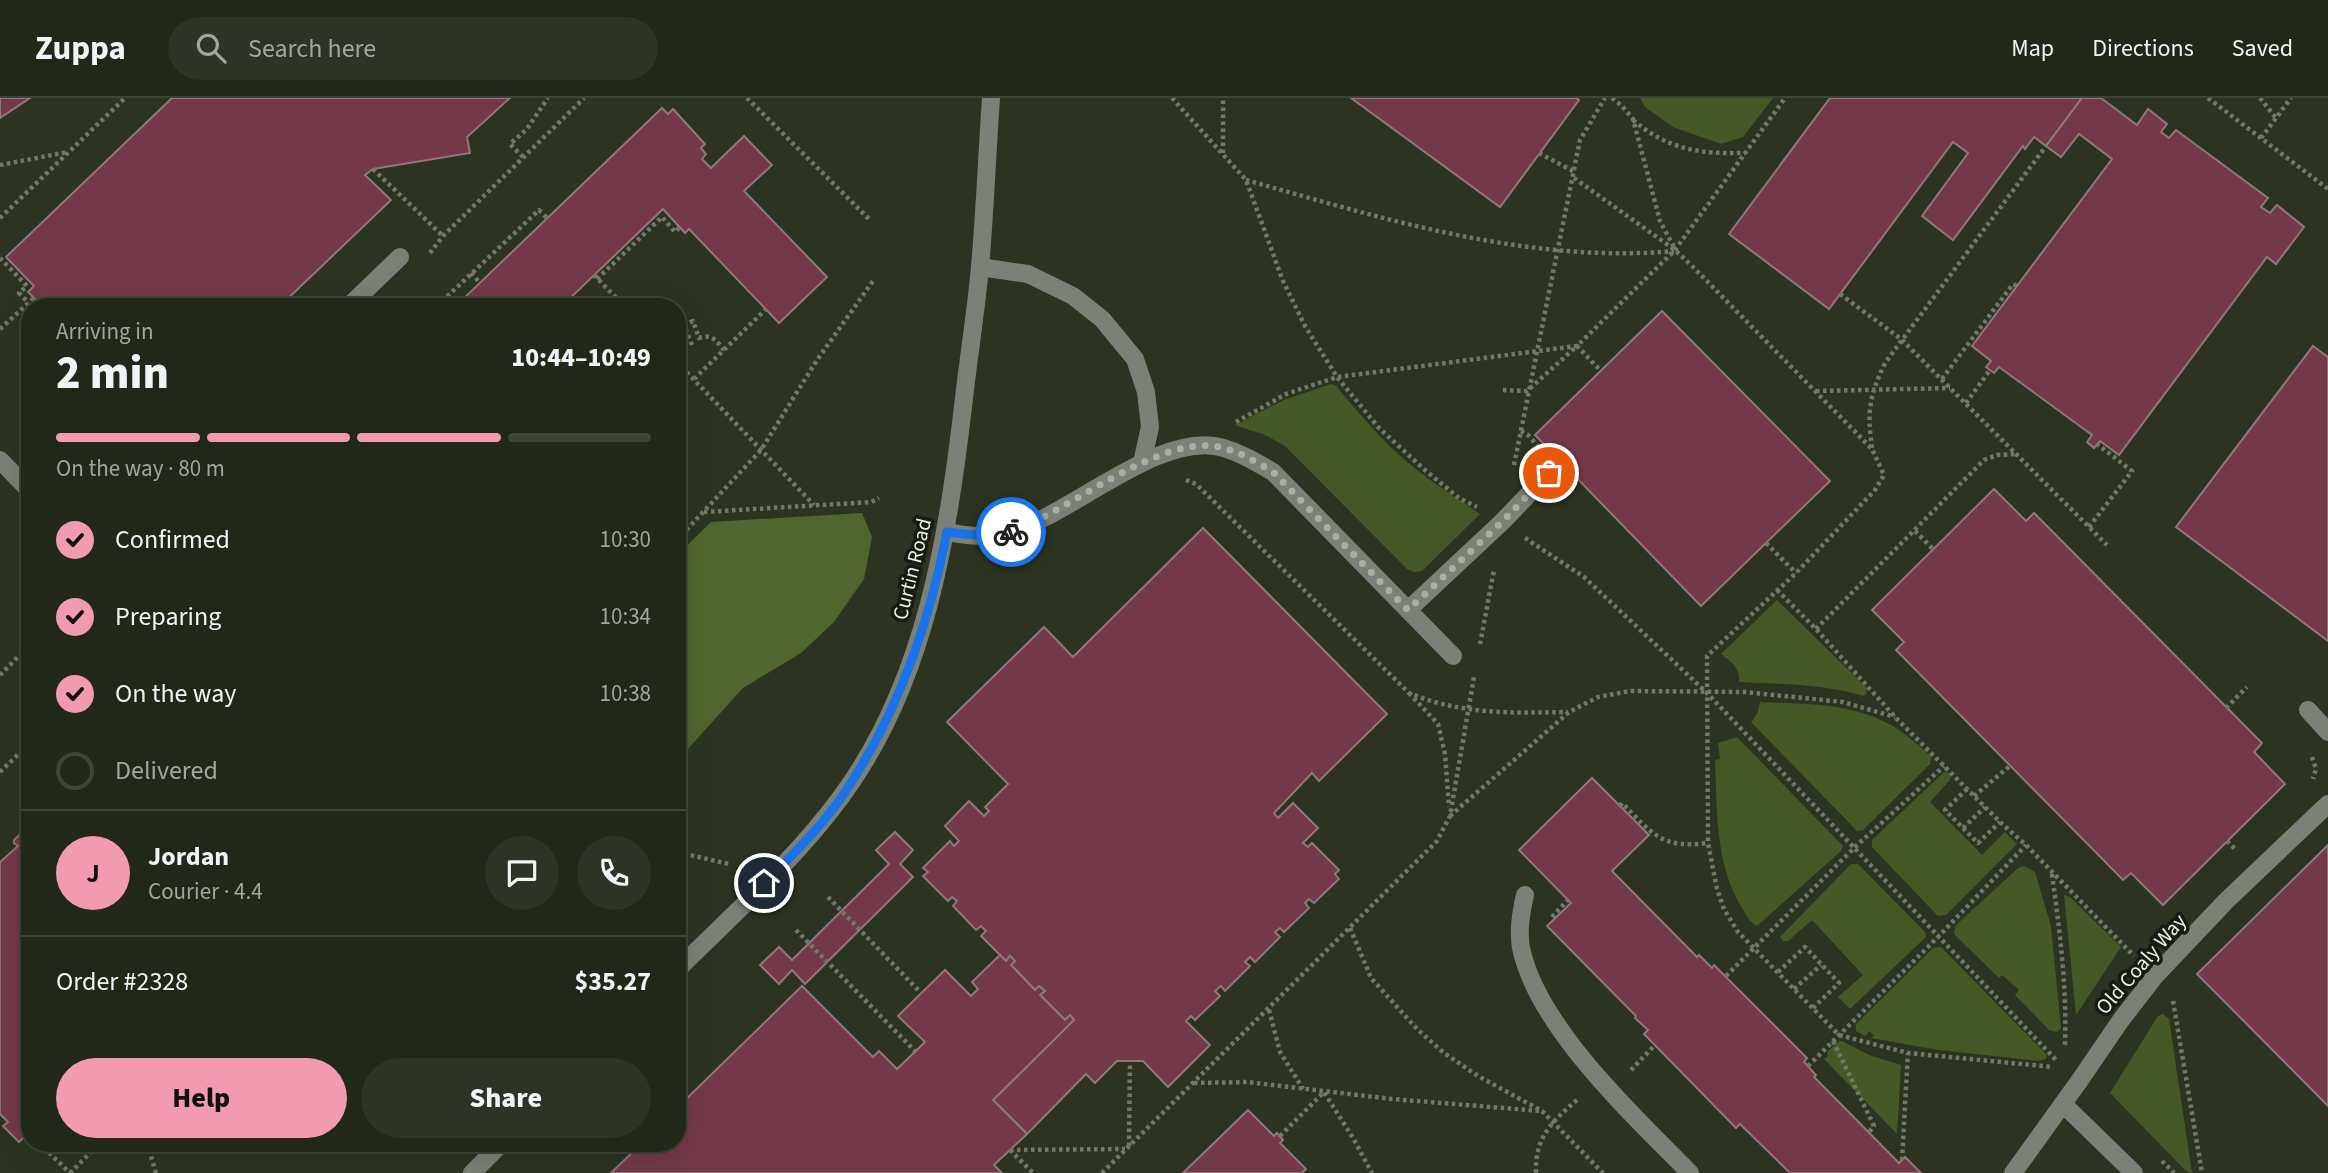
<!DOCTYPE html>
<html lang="en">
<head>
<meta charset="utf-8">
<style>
  :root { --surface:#212719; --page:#2d3326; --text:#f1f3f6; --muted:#a2a5a2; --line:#3e4438; --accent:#f19ab1 }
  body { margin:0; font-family:"Source Sans 3",sans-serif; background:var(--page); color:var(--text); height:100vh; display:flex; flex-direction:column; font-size:26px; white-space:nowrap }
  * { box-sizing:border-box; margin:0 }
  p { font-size:23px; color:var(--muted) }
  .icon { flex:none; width:38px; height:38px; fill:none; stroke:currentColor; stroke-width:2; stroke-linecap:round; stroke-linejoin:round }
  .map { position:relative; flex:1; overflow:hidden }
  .panel { position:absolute; left:21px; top:200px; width:665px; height:854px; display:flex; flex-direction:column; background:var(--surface); border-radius:28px; box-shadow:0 7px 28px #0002,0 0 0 2px var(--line) }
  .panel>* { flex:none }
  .pin { position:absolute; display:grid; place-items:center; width:60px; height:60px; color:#fff; margin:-30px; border:4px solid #fff; border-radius:50%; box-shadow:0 2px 7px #0007 }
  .courier { position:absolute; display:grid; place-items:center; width:70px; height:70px; margin:-35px; border:5px solid #1a73e8; border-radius:50%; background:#fff; color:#222; box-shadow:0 2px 9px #0007 }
  .summary em { font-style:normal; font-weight:800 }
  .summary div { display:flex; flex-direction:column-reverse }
  .summary { display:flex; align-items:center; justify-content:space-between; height:119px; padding:0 35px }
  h1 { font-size:46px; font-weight:800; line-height:52px }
  .bar { display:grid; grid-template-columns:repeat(4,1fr); gap:10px 7px; align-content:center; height:84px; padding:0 35px }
  .bar i { height:9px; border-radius:5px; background:var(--line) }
  .bar .active { background:var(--accent) }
  .bar p { grid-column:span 4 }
  .line { display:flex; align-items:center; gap:18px; padding:0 35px; border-top:2px solid var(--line) }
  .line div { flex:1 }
  .round { display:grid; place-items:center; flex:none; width:74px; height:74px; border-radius:37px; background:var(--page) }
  ol { padding:0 35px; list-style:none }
  li { display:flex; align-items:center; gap:21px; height:77px }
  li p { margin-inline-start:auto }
  li .icon { padding:7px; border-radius:50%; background:var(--accent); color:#111; stroke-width:4 }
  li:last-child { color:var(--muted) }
  li i { width:38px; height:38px; border:4px solid var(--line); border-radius:50% }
  .cta { display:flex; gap:14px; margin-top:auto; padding:14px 35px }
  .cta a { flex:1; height:80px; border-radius:42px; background:var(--accent); color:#111; font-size:28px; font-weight:800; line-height:80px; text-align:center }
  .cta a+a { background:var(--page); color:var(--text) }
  header { display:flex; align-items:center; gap:42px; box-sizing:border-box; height:98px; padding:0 35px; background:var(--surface); border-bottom:2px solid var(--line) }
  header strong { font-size:33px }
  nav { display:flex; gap:38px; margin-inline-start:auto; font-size:24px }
  .search { width:490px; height:63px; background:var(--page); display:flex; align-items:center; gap:18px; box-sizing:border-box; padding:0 24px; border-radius:38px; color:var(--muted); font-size:26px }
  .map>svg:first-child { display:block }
  .green { fill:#455826 }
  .forest { fill:#51652e }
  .building { fill:#73394a; stroke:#91767c; stroke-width:2 }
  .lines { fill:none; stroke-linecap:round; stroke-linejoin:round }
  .path { stroke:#727968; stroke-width:4.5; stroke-dasharray:3.5 3.5; stroke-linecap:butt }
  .minor { stroke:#7c8177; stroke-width:18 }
  .done { stroke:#a9b0a1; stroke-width:7; stroke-dasharray:0 12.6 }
  .route { stroke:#1a73e8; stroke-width:9 }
  .labels { text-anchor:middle; stroke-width:7; stroke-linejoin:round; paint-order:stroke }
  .street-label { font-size:21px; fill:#edf2e6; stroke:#171b12 }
</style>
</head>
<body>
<header>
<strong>Zuppa</strong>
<div class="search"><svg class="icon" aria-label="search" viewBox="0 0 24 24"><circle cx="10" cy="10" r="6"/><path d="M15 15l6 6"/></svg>Search here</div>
<nav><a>Map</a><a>Directions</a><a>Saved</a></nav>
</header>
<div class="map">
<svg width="2328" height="1075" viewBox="0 0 2328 1075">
  <rect width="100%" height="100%" fill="#2c3421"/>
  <!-- green -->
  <g class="green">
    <polygon points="1640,0 1773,0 1743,39 1721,46 1673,29 1645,9"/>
    <path d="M1331 286 1335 287C1355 310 1374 334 1397 355 1422 378 1452 397 1480 416L1422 473 1414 474 1407 471 1285 348 1265 337 1235 327 1284 302Z"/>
    <path d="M1777 502 1867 590 1866 596 1864 598C1824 586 1780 586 1739 584 1740 570 1732 564 1721 556Z"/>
    <path d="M1760 604C1806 606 1851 604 1893 628 1906 636 1919 648 1931 658L1930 666 1863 732 1857 733 1751 624 1757 616Z"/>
    <path d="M1737 639 1843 748 1841 753 1757 828C1750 824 1747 819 1743 812 1715 767 1717 713 1715 662L1720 661 1718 645Z"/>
    <polygon points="1944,674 1950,675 1950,682 1930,704 1982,757 2005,734 2017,746 1946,817 1938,818 1872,749 1872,742"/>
    <polygon points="1851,766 1858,766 1925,834 1926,839 1850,911 1838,899 1863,877 1812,822 1788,843 1783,843 1780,839"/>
    <polygon points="2024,768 2035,774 2051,828 2061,930 2057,934 2049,932 2015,897 2019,892 2002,877 1999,880 1954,836 1955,828 2018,770"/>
    <polygon points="2064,797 2070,799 2121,849 2076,917"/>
    <polygon points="1941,849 2047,957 2046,961 2039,963 1938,952 1871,940 1874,938 1870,933 1865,938 1856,933 1856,926 1933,850"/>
    <polygon points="2163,916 2169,921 2192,1075 2186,1073 2110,995 2158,918"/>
    <polygon points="1842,943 1869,957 1901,967 1897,1036 1824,961 1828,958 1827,955 1837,944"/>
  </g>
  <!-- forest -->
  <polygon class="forest" points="862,415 872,439 864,481 834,524 801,555 743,590 677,663 677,457 711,424"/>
  <!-- building -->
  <g class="building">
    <polygon points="0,0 30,0 0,20"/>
    <polygon points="172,0 510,0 467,39 470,55 373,71 365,77 391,102 280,208 54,208 45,199 39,205 28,194 34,188 6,159"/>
    <polygon points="1351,0 1576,0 1579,2 1500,109"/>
    <polygon points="1830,0 2082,0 2046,48 2034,39 2025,51 2023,48 1953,142 1922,118 1968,55 1953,44 1829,211 1729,136"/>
    <polygon points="2082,0 2101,0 2137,27 2148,11 2167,26 2161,34 2169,40 2176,32 2268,100 2261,109 2270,115 2277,107 2304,129 2276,166 2267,159 2119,357 2100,343 2094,350 2087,344 2092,337 1999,269 1994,275 1986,269 1991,263 1972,248 2112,61 2079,36 2061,59 2046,48"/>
    <polygon points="662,10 668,16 673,11 705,46 701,50 706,56 702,61 711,70 744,38 772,67 744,93 827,179 779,225 689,131 685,135 663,111 562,208 464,208 460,204"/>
    <polygon points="1662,213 1830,383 1701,508 1535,337"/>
    <polygon points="2313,248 2328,259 2328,543 2176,429"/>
    <polygon points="1994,391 2026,423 2034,415 2262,645 2254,654 2285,686 2163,807 2131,775 2123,782 1896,552 1904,544 1872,512"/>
    <polygon points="1203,430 1387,616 1319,683 1312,675 1274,715 1278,720 1293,705 1318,730 1303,745 1308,749 1312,745 1339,772 1335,776 1339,781 1314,805 1309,801 1305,805 1309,810 1284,834 1280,830 1275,834 1280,839 1255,864 1250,859 1245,864 1250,868 1225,893 1221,888 1215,893 1220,898 1195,922 1191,918 1186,923 1210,947 1168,989 1143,963 1117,963 1095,985 1086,976 1027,1036 993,1002 1074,922 1070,917 1065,922 1040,897 1045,893 1039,888 1035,892 1011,867 1015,863 1010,858 1006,863 981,838 986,833 981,828 976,832 953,808 957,803 952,799 948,803 923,778 928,774 923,770 950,743 954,748 959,743 945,728 969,703 984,718 989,713 985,709 1008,686 947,624 1044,529 1073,559"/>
    <polygon points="1592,680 1649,737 1612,773 1697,859 1699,857 1712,870 1714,867 1807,960 1804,964 1816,977 1814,979 1899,1065 1905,1059 1921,1075 1790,1075 1740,1026 1736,1030 1644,936 1648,932 1635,920 1636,918 1547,828 1571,805 1519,752"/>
    <polygon points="30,727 30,1033 19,1044 3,1028 8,1024 0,1016 0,764 18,748 14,745 14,742"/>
    <polygon points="895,734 913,752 900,766 913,779 805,886 792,872 779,886 760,867 779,849 792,862 889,766 876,752"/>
    <polygon points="2328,747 2328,1008 2197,876"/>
    <polygon points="1000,857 1006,863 1010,858 1015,863 1011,867 1035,892 1039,888 1045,893 1040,897 1065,922 1070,917 1074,922 993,1002 1027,1036 994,1067 1002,1075 611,1075 642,1045 677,1045 677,1010 802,888 873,959 879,953 897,971 925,944 898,918 945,872 971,898 978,891 972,884"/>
    <polygon points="1248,1012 1274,1038 1277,1035 1283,1042 1280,1045 1306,1071 1302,1075 1183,1075"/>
  </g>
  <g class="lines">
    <!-- path -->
    <g class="path">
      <polyline points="747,0 869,121"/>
      <polyline points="1172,0 1246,82 1283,183 1305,228 1337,279 1379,330 1426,373 1459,400 1477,409"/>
      <polyline points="1612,0 1622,8 1633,21 1660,123 1675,151"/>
      <polyline points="2208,0 2328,91"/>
      <polyline points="2260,0 2276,20"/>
      <path d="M1633 22C1669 52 1699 56 1745 55"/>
      <polyline points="2261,40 2291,0"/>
      <polyline points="1223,55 1223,0"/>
      <polyline points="1539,55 1575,74"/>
      <polyline points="523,59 510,46 526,32 548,0"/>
      <polyline points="0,67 68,54"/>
      <polyline points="373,71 443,138"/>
      <polyline points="1574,80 1675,152 1693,169 1872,351 1884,377 1875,392 1796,475 1707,558 1708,745 1717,791 1724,811 1738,834 1839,937 1908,955 2053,969"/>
      <path d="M1246 82C1384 121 1529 166 1674 153"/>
      <polyline points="0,120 125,0"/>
      <polyline points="430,155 443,138 584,0"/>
      <polyline points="0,160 27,188 19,195 28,204"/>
      <polyline points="471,175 480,185"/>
      <polyline points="594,177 624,208"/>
      <polyline points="597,181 662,119 675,134 680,129"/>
      <polyline points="1840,196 1901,241 2107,447"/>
      <polyline points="402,199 411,208"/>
      <polyline points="437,208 539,112 547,120"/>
      <polyline points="0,231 34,200"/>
      <path d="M692 247 684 227 693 223 699 240C712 235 716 243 724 252"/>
      <polyline points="677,264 814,407"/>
      <polyline points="694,281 766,211"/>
      <polyline points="1942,281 2013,186 2017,188"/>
      <polyline points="1503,292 1527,293 1577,248 1601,273"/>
      <polyline points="1816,293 1950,290"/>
      <polyline points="1966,305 1990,272"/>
      <polyline points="1236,324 1286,296 1337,279 1577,248 1675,152 1785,0"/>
      <polyline points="1521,333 1528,337 1539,349"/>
      <path d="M1872 350C1867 313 1869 299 1885 265L2046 48"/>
      <polyline points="1514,367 1580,42 1605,0"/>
      <path d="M1186 382 1196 386 1409 595C1462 617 1512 615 1568 614"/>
      <polyline points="704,414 871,404 879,400"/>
      <polyline points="2089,429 2132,373 2097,346"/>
      <polyline points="1915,433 1933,451"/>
      <polyline points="1525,440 1584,479 1706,594 2057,963"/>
      <polyline points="677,442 761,352 817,262 873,183"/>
      <polyline points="1766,445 1796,475"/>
      <polyline points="1777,492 1816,531 1896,620 2000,724 2026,747 2134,858"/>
      <polyline points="1816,531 1984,362 1997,357 2016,356"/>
      <polyline points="1480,546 1494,472"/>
      <polyline points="0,577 23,554"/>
      <polyline points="1409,595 1438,626 1445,656 1449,709"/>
      <polyline points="2226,610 2247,589"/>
      <polyline points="2312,659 2316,671 2313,681"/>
      <polyline points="0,674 30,645"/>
      <polyline points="1967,691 1945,712 1978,745 2000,724"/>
      <polyline points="1974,698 2010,668"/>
      <path d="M1620 708 1622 705C1653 736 1661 751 1708 745"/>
      <polyline points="1450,718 1569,614 1598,599 1630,593 1745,594 1843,604 1895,619"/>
      <polyline points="1963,730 1985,709"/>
      <polyline points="2227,743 2237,753"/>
      <polyline points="677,754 729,766"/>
      <path d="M2052 776C2060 834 2067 890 2065 948"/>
      <polyline points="828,799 921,895"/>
      <polyline points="1552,819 1569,801"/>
      <polyline points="1350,830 1371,880 1417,931 1444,955 1478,978 1542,1013 1603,1075"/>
      <polyline points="796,832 915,953"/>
      <polyline points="1778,874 1805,849 1839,885 1813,910"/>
      <polyline points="1726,878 1854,750 1944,668"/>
      <polyline points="1794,891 1821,867"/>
      <polyline points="2173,903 2202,1075"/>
      <polyline points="1269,912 1280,954 1303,991"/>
      <polyline points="1833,943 1874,1028 1869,1034"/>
      <polyline points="1808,968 1938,839 2026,747"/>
      <polyline points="1631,972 1655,947"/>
      <polyline points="1194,985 1247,984 1392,1001 1541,1013"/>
      <polyline points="29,1034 30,1036"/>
      <polyline points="1280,1038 1324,994 1353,1040 1372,1075"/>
      <polyline points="39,1045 70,1075"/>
      <polyline points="147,1045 156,1075"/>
      <polyline points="1129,1048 1130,963"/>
      <polyline points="1010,1052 1125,1051"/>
      <polyline points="1010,1052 1033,1075"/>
      <polyline points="1902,1062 1908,955"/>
      <polyline points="2162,1063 2174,1075"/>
      <polyline points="70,1075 100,1045"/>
      <polyline points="1102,1075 1437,743 1450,718 1474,579"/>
      <path d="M1536 1075C1535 1038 1552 1024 1578 1001"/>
    </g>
    <!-- minor -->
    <g class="minor">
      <polyline points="980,169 1028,176 1073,198 1102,221 1135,261 1146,294 1150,329 1142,365"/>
      <polyline points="349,208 400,159"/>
      <polyline points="0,362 30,393"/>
      <path d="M947 434C967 438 990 440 1010 434 1071 417 1158 334 1220 349 1239 354 1256 364 1273 374L1453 558"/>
      <polyline points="1408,512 1503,423 1549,375"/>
      <polyline points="2308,612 2328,634"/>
      <path d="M1525 797C1521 815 1518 832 1521 850 1538 930 1635 1019 1690 1075"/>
      <path d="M677 872C733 816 794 763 841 699 926 584 948 438 964 300 969 256 976 213 980 169 985 113 987 56 991 0"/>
      <polyline points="2063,1006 2134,1075"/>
      <polyline points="472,1075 502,1045"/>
      <polyline points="2013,1075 2080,982 2121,922 2155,878 2226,803 2328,706"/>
    </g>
  </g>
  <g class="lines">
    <!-- done -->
    <path class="done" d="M1011 434C1069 413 1160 336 1219 349 1239 353 1256 364 1273 374L1408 512 1503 423 1549 375"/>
    <!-- route -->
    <path class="route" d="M764 785C792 758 821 729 843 697 896 619 929 527 947 434L985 438 1011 434"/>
  </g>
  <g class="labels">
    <!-- street labels -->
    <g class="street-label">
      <text transform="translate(912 471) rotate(-76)" y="7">Curtin Road</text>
      <text transform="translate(2141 866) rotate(-49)" y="7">Old Coaly Way</text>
    </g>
  </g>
</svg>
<div class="pin" style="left:1549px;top:375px;background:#ea580c"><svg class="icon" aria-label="bag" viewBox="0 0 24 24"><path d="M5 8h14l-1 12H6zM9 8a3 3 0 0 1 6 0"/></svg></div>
<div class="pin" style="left:764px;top:785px;background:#1f2937"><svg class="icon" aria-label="home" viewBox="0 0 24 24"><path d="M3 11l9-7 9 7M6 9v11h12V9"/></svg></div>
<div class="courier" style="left:1011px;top:434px"><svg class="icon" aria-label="bike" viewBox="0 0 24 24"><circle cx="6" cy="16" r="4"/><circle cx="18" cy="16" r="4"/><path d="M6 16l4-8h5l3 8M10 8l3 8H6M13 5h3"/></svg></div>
<section class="panel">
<div class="summary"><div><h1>2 min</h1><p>Arriving in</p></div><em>10:44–10:49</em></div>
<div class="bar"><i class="active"></i><i class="active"></i><i class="active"></i><i></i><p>On the way · 80 m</p></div>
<ol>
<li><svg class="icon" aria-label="check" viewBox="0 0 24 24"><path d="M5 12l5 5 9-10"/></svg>Confirmed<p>10:30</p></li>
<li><svg class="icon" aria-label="check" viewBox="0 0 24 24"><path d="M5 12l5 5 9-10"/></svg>Preparing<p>10:34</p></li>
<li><svg class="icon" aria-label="check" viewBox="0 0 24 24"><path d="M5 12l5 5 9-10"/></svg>On the way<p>10:38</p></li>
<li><i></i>Delivered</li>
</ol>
<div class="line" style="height:126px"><b class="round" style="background:var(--accent);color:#111">J</b><div><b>Jordan</b><p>Courier · 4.4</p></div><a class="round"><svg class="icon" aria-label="chat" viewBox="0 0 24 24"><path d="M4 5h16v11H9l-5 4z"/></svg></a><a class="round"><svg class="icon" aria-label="phone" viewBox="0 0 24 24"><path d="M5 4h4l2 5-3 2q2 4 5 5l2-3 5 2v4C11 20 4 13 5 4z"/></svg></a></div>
<div class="line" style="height:91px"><div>Order #2328</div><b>$35.27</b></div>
<div class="cta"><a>Help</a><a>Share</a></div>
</section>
</div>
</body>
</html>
